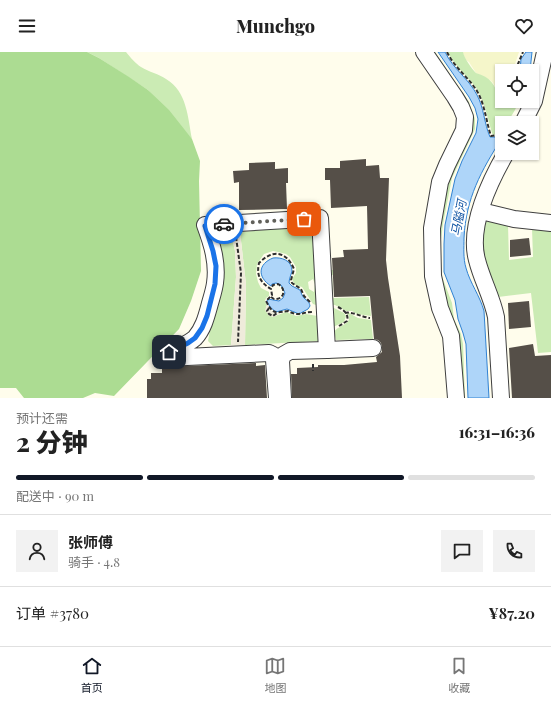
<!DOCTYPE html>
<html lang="zh">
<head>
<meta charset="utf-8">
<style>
  :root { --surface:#fff; --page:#f2f2f2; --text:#222; --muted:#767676; --line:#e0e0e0; --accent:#111827 }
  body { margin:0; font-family:"Playfair Display","Noto Sans SC",serif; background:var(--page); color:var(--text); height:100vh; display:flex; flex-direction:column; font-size:15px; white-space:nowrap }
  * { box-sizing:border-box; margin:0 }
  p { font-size:13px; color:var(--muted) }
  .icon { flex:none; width:22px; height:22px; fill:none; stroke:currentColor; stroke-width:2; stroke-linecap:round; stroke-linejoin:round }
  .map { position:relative; height:346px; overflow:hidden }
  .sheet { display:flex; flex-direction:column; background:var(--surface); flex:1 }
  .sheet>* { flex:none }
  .buttons { position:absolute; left:495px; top:12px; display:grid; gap:8px }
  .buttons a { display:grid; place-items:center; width:44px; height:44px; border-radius:0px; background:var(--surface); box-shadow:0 1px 3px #0004; font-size:20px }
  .pin { position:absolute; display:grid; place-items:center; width:34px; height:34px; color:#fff; margin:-17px; border-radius:8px; box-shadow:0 2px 6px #0006 }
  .courier { position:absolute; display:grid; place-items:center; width:40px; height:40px; margin:-20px; border:3px solid #1a73e8; border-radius:50%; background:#fff; color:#222; box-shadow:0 1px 5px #0007 }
  .headline em { font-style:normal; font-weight:800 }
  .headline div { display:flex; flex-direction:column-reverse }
  .headline { display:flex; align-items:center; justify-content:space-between; height:68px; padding:0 16px }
  h1 { font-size:26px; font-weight:800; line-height:30px }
  .bar { display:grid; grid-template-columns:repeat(4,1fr); gap:6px 4px; align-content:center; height:48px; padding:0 16px }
  .bar i { height:5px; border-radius:3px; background:var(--line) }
  .bar .on { background:var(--accent) }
  .bar p { grid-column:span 4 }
  .line { display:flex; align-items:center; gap:10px; padding:0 16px; border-top:1px solid var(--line) }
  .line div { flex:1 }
  .round { display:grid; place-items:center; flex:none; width:42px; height:42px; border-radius:0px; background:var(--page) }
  header { display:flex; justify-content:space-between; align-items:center; height:52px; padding:0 16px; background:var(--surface); font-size:18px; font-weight:800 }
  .menu { display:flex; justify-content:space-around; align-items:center; height:56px; border-top:1px solid var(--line); background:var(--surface); font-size:11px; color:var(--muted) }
  .menu a { display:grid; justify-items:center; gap:2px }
  .menu .on { color:var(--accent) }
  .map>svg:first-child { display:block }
  .farmland { fill:#f5f6ca }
  .green { fill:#cbebb4; fill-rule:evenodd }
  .forest { fill:#acdc92 }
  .plaza { fill:#efebdb }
  .water { fill:#aed5f9; stroke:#3182d3 }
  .building { fill:#554f48 }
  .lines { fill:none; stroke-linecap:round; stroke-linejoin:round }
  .minor-casing { stroke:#3f3f3f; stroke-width:18 }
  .path { stroke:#2e2e2e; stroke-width:2; stroke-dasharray:4 2; stroke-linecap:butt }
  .minor { stroke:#fff; stroke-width:16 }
  .done { stroke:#61605a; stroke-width:4; stroke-dasharray:0 7.2 }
  .route { stroke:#1a73e8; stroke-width:5 }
  .labels { text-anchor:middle; stroke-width:4; stroke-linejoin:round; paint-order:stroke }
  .water-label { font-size:12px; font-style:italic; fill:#1054a3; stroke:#fff }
</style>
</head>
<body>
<header><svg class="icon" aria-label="menu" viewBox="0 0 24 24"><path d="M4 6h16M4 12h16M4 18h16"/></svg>Munchgo<svg class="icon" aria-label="heart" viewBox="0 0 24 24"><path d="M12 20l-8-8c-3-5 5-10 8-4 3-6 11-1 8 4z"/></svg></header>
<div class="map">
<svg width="551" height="346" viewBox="0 0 551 346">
  <rect width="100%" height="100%" fill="#fffdec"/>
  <!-- farmland -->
  <polygon class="farmland" points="462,0 519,0 515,12 514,19 502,19 502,49 512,49 505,53 498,48 495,35 493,31 490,28 476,21 469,10 466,8"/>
  <!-- green -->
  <g class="green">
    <path d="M87 0H126C130 5 136 12 141 15 149 20 159 22 166 27 187 39 188 66 192 87L148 38 99 6Z"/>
    <polygon points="430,0 435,0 469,50 475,67 475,77 452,126 443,172 440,195 441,222 452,251 454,267 461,282 463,292 465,346 461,346 437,222 442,141 467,83"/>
    <path d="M448 0H463C464 6 472 17 476 21 490 25 497 33 498 48L505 53 512 49H519L515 58 507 71H502V78L499 81 493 83 492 81C489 70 483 46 477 37 468 24 454 14 448 0Z"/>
    <polygon points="484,169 508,173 509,208 533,205 532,176 551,177 551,300 538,301 531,241 498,245 482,205"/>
    <path d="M313 174 319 254 313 252 302 235 295 233 292 227 296 221V215L290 205 286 202 278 200 273 199 264 202 257 212 256 222 258 230 261 236 269 240V244L266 246 265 249 267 253 266 255 272 265 286 260 296 264 306 262 323 265 320 289 245 293 246 232 240 180ZM313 227 315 232 314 240 309 237 308 230Z"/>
    <polygon points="217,181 231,181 235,199 236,225 231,293 213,294 208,289 212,267 215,183"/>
    <polygon points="327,218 341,218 348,223 332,223 333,246 369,245 371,264 357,262 352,259 346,259 335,253 328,252"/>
    <polygon points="334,256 344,261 346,264 344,270 333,275 327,257"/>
    <path d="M347 261H349L358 266 371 268 373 287 336 288 334 280C338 273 355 272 347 261Z"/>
  </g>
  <!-- forest -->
  <polygon class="forest" points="0,0 87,0 99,6 129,25 148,38 169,58 192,87 200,109 199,129 201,219 191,249 179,277 114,344 95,341 83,346 24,346 16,336 0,336"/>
  <!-- plaza -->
  <g class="plaza">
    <polygon points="240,180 246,232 245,293 231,293 236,225 235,199 231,181"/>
    <polygon points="267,253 270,258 274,261 279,262 274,265 269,264 265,258"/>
  </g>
  <!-- water -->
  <g class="water">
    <path d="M438 0H445C453 17 469 27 477 43 484 56 484 71 490 85H495L502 82V86C481 119 466 146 464 186 464 196 463 206 466 216 470 231 480 244 484 259L489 346H468L466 292 463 281 458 267 455 248 444 220V192L445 173 455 127 462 109 476 81 478 67 475 56 469 45Z"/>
    <polygon points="526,0 532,0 530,19 520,19 521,7"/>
    <path d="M273 206C281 205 292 208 292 219 291 223 289 227 289 231L292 234 300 238C301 240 302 244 304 246 307 249 309 249 310 254L308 257 299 262 287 257 276 260 270 255 267 249 268 247 279 249 283 246 285 241 281 233 276 231 272 232 271 234C257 225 258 212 273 206Z"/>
  </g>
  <!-- building -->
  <g class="building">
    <polygon points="366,107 366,114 379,113 380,126 389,126 386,208 388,226 400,304 402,346 292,346 291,322 297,322 297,316 318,315 318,313 344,313 377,310 376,305 382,300 382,296 381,291 378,288 374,287 370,244 334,245 332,206 344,205 343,198 368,197 367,154 331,156 330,128 325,128 325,116 340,116 340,109"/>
    <polygon points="275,110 275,117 288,116 288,131 286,131 287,157 239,158 239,130 234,131 233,119 249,118 249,111"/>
    <polygon points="529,186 531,203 510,205 510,188"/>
    <polygon points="529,249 531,275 509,277 508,251"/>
    <polygon points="533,292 535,304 551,303 551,346 512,346 509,296"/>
    <polygon points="256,311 256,314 265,313 267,346 147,346 147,327 151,327 151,321 162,321 162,315"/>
  </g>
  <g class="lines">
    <defs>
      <g id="minor">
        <polyline points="424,0 455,45 461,55 465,65 464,78 447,113 440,130 432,176 433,224 440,256 451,284 456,346"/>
        <polyline points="523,71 534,49 545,0"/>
        <polyline points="481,159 514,167 551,171"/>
        <polyline points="327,298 373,296"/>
        <path d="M277 346 274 308 273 303 269 301 166 306 165 303C174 296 186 294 195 286 203 277 206 266 209 255 211 247 214 239 215 231 218 211 212 192 205 173L320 166 327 298 290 299 283 303 281 309 283 346"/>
        <path d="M501 346 496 265C492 245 482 228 477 208 468 175 490 129 506 101"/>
      </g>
    </defs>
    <!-- minor casing -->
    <use href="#minor" class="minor-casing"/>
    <!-- path -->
    <g class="path">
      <path d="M447 0C454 15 468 25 477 39 485 53 486 69 491 84L497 83 502 80"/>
      <polyline points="518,19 518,12 523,0"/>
      <polyline points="236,185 241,221 238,290"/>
      <path d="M271 245 274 247C284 248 287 237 278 232L273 233 271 237"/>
      <path d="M310 250 304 244 301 237 292 231 291 228 294 217C286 199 273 197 259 211 256 224 261 231 271 237L272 243 266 249C273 262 274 261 288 259 299 265 301 260 313 260"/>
      <path d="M338 255C344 258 349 262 347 269L339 274"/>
      <polyline points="269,256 267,259 269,262 273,264 277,261"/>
      <path d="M345 261C351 259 362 265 370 266"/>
      <polyline points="313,312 313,319"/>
    </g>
    <!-- minor -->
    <use href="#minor" class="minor"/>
  </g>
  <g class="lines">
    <!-- done -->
    <polyline class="done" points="224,172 304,167"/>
    <!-- route -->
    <polyline class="route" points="169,300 188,291 195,286 202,276 207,264 215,232 216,214 213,199 205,174 224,172"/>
  </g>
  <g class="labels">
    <!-- water labels -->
    <g class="water-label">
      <text transform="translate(459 166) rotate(-79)" y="4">马隘河</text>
    </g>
  </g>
</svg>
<div class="buttons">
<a><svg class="icon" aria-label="locate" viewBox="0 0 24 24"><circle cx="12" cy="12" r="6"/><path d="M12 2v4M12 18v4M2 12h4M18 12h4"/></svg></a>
<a><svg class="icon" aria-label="layers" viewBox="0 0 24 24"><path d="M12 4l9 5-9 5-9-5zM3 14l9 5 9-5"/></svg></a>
</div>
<div class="pin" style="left:304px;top:167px;background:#ea580c"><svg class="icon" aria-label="bag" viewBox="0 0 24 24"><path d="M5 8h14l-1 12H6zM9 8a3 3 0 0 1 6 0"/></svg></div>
<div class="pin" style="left:169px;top:300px;background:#1f2937"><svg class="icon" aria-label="home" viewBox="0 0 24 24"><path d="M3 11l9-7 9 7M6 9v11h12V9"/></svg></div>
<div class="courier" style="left:224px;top:172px"><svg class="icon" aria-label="car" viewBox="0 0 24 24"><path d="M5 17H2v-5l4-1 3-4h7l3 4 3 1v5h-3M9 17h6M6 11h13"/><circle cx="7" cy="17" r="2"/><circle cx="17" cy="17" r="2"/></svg></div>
</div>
<section class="sheet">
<div class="headline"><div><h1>2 分钟</h1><p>预计还需</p></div><em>16:31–16:36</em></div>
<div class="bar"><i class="on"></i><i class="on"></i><i class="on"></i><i></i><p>配送中 · 90 m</p></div>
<div class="line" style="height:72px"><a class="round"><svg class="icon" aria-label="person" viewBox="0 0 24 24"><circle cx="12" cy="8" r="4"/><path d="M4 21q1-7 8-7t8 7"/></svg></a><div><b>张师傅</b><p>骑手 · 4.8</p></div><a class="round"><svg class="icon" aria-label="chat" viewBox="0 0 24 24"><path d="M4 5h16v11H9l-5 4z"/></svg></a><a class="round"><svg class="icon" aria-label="phone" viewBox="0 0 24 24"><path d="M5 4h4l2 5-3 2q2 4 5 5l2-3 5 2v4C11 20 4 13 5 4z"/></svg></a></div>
<div class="line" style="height:52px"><div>订单 #3780</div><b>¥87.20</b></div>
</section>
<nav class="menu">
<a class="on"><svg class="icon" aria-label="home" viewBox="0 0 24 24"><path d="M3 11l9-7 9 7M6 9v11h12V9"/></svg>首页</a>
<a><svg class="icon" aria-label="map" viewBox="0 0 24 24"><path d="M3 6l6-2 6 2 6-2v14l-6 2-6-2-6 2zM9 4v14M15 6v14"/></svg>地图</a>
<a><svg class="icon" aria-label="saved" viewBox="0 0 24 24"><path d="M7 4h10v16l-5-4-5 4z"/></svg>收藏</a>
</nav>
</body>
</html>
